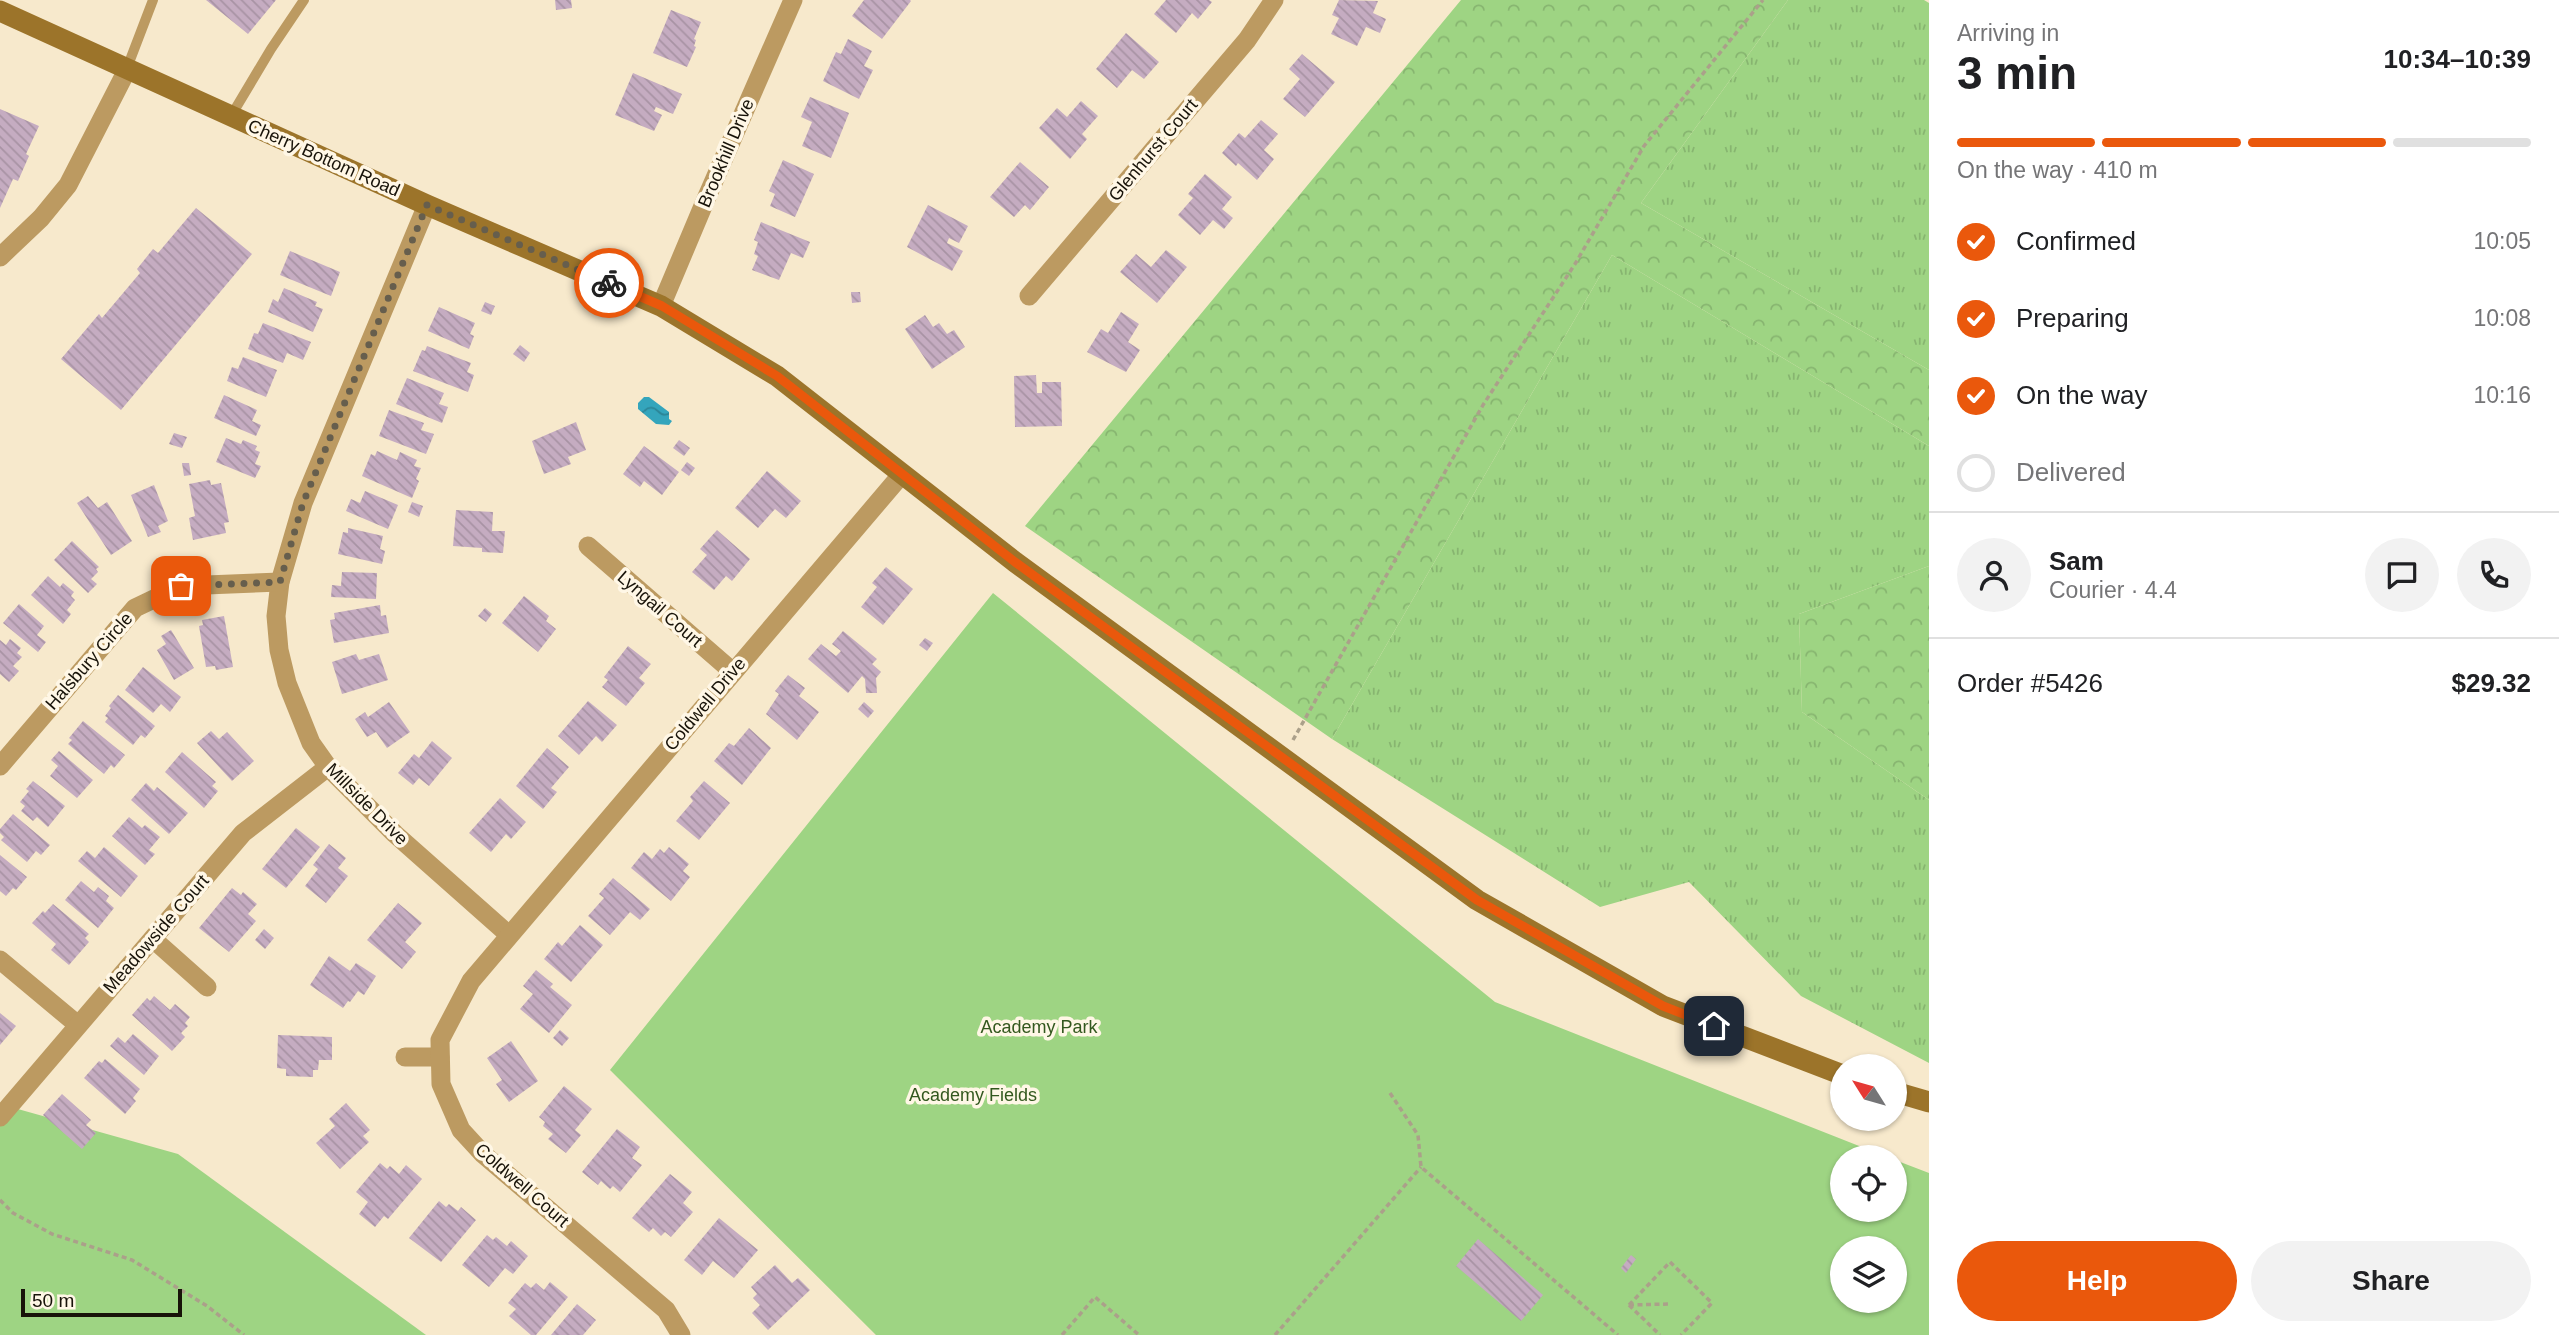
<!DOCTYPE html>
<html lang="en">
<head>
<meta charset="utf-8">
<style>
  :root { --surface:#fff; --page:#f2f2f2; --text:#202124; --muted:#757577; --line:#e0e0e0; --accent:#ea580c }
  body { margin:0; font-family:Arial,sans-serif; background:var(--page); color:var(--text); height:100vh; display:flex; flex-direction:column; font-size:26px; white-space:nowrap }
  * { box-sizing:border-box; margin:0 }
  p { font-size:23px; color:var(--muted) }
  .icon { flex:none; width:38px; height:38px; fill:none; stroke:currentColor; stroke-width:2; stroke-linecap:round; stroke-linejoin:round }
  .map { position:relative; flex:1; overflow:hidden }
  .details { display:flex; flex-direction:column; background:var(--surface); width:630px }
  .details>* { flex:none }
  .needle { width:46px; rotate:307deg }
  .buttons { position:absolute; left:1830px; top:1054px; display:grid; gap:14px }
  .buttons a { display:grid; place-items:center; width:77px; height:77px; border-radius:50%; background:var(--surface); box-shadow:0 2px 5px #0004; font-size:35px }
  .scale { position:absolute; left:21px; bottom:18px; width:161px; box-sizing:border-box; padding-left:7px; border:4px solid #181309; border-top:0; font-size:19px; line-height:24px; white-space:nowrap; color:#181309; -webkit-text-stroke:5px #fff7e6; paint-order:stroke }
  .pin { position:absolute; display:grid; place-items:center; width:60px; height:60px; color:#fff; margin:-30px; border-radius:14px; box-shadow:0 4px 10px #0006 }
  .courier { position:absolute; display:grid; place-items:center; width:70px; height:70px; margin:-35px; border:5px solid #ea580c; border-radius:50%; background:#fff; color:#222; box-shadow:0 2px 9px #0007 }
  .head em { font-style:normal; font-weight:700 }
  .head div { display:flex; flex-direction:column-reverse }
  .head { display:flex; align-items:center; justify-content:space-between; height:119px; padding:0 28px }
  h1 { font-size:46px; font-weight:700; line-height:52px }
  .bar { display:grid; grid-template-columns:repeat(4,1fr); gap:10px 7px; align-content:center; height:84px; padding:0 28px }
  .bar i { height:9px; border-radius:5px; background:var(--line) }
  .bar .on { background:var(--accent) }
  .bar p { grid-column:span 4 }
  .line { display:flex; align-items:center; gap:18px; padding:0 28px; border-top:2px solid var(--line) }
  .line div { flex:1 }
  .round { display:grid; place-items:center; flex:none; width:74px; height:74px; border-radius:37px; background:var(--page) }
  ol { padding:0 28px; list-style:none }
  li { display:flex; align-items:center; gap:21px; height:77px }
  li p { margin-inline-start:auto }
  li .icon { padding:7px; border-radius:50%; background:var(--accent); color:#fff; stroke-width:4 }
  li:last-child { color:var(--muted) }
  li i { width:38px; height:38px; border:4px solid var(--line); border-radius:50% }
  .cta { display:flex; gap:14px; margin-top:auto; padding:14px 28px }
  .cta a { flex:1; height:80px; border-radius:42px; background:var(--accent); color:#fff; font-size:28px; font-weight:700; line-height:80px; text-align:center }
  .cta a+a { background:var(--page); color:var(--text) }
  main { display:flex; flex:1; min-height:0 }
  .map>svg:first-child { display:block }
  .grass { fill:url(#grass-tufts) }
  .forest { fill:url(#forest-crowns) }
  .park { fill:#9ed483; fill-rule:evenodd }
  .water { fill:url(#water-waves) }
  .building { fill:url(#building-back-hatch) }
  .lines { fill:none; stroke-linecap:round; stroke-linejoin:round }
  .path { stroke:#aba08a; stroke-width:3.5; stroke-dasharray:5 3.5; stroke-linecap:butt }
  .lane { stroke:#bc9a61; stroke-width:10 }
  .street { stroke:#bc9a61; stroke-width:19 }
  .secondary { stroke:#9c742a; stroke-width:21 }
  .done { stroke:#665e4d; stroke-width:7; stroke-dasharray:0 12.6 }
  .route { stroke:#ea580c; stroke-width:9 }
  .labels { text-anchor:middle; stroke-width:7; stroke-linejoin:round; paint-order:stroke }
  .street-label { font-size:18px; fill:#181309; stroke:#fff7e6 }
  .park-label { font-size:18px; fill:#33581e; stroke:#fff7e6 }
</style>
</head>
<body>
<main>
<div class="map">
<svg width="1929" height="1335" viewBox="0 0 1929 1335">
  <defs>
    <pattern id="grass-tufts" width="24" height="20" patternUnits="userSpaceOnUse" patternTransform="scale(1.75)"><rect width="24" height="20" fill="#9ed483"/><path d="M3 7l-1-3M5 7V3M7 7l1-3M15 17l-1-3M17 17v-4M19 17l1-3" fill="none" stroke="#87b570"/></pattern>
    <pattern id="forest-crowns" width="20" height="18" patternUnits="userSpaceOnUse" patternTransform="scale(1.75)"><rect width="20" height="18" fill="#9ed483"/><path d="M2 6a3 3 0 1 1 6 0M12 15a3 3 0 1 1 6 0" fill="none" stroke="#87b570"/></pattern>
    <pattern id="water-waves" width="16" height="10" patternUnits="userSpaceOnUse" patternTransform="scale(1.75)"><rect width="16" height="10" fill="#34a5bc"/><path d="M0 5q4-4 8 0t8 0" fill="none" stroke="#2b8597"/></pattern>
    <pattern id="building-back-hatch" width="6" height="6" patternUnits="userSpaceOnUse" patternTransform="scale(1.75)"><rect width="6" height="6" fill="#c5acc1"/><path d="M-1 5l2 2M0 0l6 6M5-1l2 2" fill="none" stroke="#a893a4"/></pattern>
  </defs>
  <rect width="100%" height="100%" fill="#f7e9cc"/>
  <!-- grass -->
  <g class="grass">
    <polygon points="1788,0 1924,0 1929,3 1929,370 1641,203"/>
    <polygon points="1612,255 1929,446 1929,566 1799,614 1802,712 1929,800 1929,1063 1801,996 1689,882 1600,907 1332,739"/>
  </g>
  <!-- forest -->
  <g class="forest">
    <polygon points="1461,0 1788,0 1641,203 1929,370 1929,446 1612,255 1332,739 1025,526"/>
    <polygon points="1929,566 1929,800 1802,712 1799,614"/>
  </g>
  <!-- park -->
  <g class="park">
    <path d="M993 593 1495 1002 1887 1157H1843V1209H1895V1160L1929 1173V1335H876L610 1070ZM1843 1248H1895V1300H1843Z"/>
    <polygon points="0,1104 178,1154 426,1335 0,1335"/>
  </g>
  <!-- water -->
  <polygon class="water" points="644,397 649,397 669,412 669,419 672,421 669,425 656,424 638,409 638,403"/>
  <!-- building -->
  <g class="building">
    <polygon points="206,0 276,0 248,34"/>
    <polygon points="555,0 571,0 572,8 556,10"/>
    <polygon points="864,0 910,0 911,1 882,39 852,16"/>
    <polygon points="1166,0 1209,0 1212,2 1198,19 1192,13 1176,33 1154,14"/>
    <polygon points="1339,0 1378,1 1373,13 1386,19 1380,33 1366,27 1357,46 1331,34 1339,18 1332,15"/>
    <polygon points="671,10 701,22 694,39 696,40 694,46 696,47 687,67 653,53"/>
    <polygon points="1126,33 1159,62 1144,79 1132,70 1117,88 1096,69"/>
    <polygon points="848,39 872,51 864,66 873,70 859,99 823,81 836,52 841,54"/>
    <polygon points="1302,54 1335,82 1305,117 1283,99 1300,79 1289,69"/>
    <polygon points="633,73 682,94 673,114 656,107 654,111 662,115 654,131 615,115"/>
    <polygon points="810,97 849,113 831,158 802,146 812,122 801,117"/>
    <polygon points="1081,101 1098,116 1082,134 1087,139 1070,159 1039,128 1057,108 1067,117"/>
    <polygon points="0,109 39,126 26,154 29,156 18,181 13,179 0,208"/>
    <polygon points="1261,120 1278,134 1264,150 1274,159 1257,180 1238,163 1236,166 1222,153 1239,133 1245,138"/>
    <polygon points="783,160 814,174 795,217 770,206 775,194 769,191"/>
    <polygon points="1020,162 1049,187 1030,210 1025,205 1014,217 990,197"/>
    <polygon points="1205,174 1232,197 1222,209 1233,218 1224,229 1213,220 1200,235 1178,215 1193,198 1188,194"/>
    <polygon points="928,205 968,226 959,243 949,238 947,243 963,251 952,271 907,247"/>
    <polygon points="196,208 252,254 121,410 61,359 99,314 102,318 140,273 137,269 153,249 158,253"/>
    <polygon points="761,222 810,242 803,258 791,253 779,280 752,270 758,256 754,254 758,242 754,240"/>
    <polygon points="1166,250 1187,267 1157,303 1120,272 1136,254 1151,267"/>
    <polygon points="290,251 340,272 331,296 280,275"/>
    <polygon points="284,288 317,302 315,306 323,309 313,332 268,312 273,299 278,302"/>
    <polygon points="851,292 860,292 861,302 852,303"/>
    <polygon points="485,302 495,306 491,315 481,311"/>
    <polygon points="439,307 475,323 470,334 474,336 469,349 428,331"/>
    <polygon points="1121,312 1139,324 1128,342 1140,350 1126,372 1087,352 1101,329 1108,333"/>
    <polygon points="925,315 933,327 939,323 947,334 954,330 965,347 932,369 905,329"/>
    <polygon points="263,323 311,342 303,360 287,353 283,363 248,349 254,333 258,334"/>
    <polygon points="520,345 530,353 524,362 513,354"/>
    <polygon points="427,346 471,363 467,372 474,375 468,392 413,371 422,350 425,351"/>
    <polygon points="243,357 277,370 266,397 227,381 232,367 238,369"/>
    <polygon points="1036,375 1037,393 1042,393 1042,382 1061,382 1062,426 1015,427 1014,376"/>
    <polygon points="407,378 444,393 439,404 448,407 442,423 396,404"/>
    <polygon points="224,395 257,410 252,421 261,425 256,436 214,418"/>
    <polygon points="389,410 424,423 421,430 434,434 426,454 379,436"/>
    <polygon points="576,422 586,450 568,457 571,464 544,474 532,441"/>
    <polygon points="174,433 187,437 182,448 169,444"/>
    <polygon points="226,438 241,444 243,440 257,446 255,450 260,452 255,464 261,466 255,478 216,462"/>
    <polygon points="679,440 690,448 684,456 673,448"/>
    <polygon points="644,446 679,472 662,495 644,481 640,487 623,474"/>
    <polygon points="377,451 397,460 400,452 417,460 414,466 421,468 416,479 419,481 412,498 362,476 371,454 375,456"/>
    <polygon points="687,462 695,468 689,476 681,470"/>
    <polygon points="182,463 189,463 191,475 184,476"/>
    <polygon points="767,471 801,501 786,518 775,509 758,528 735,508"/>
    <polygon points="210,480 211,485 221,483 229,522 224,523 226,533 193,540 189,518 195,516 189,484"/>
    <polygon points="154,485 168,521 158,526 161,532 148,537 131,495"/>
    <polygon points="365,491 398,505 388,529 346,511 351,499 360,503"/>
    <polygon points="88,496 98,508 107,502 132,541 111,555 77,503"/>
    <polygon points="412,502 423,506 419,517 408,512"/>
    <polygon points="456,510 493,512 492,531 505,531 503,553 482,552 482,548 453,546"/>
    <polygon points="348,528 383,536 380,549 385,551 382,564 338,554 343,532 348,533"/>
    <polygon points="717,530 750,559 732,581 726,576 714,590 692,572 707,555 700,549"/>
    <polygon points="72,541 99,567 96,569 98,572 91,579 97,584 88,593 54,560"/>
    <polygon points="886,567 913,589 883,625 861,607 877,587 872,583"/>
    <polygon points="342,572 377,573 376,599 331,597 332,585 341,586"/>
    <polygon points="48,576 60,587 63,583 74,592 71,596 75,600 67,610 71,614 63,624 31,595"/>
    <polygon points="524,596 549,616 546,621 556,629 538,652 502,623"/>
    <polygon points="19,604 44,626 37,635 46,642 38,652 3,623"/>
    <polygon points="380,605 381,616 386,615 389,633 334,643 330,620 335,619 334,613"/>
    <polygon points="485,608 492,614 486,622 478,616"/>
    <polygon points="224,616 233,667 216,670 215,666 206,667 199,626 203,625 202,620"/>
    <polygon points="171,630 194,668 174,680 157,650 166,644 161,636"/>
    <polygon points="843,631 877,659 872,664 881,672 876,678 877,693 866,693 865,679 862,676 848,693 808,659 821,644 836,656 841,651 832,644"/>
    <polygon points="925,638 933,643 927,651 919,645"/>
    <polygon points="10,639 21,648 17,653 22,657 13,666 19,671 9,682 0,674 0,640 6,645"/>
    <polygon points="628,646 651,664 639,678 645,683 626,706 602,687 608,680 604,677"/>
    <polygon points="356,654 359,660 379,654 388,680 342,694 332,662"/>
    <polygon points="143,667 181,697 170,712 161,704 153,713 125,690"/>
    <polygon points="788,675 805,688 799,696 819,712 797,740 766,714 779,694 775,691"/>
    <polygon points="118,695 155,726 145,738 141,735 133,745 105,722 108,718 105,716 111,708 109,706"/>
    <polygon points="588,701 617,725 602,742 596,736 579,755 558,736"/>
    <polygon points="389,702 410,732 387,748 376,732 367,737 355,719 365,712 368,717"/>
    <polygon points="864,702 874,711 868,718 858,709"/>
    <polygon points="83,721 125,755 114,768 111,765 104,774 68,744 72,740 69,738"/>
    <polygon points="749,728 771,748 742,785 714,761 729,743 734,746"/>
    <polygon points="211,731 219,739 227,732 254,761 232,781 197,743"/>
    <polygon points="432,741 452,758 429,786 419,778 413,785 398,773 414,754 419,758"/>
    <polygon points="547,748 569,767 551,788 557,792 543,809 516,786"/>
    <polygon points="59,751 93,780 77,798 50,776 58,766 51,760"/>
    <polygon points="182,752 216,782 212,786 218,791 204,808 165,772"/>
    <polygon points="33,781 65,806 48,827 37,817 33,821 21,811 25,806 20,802 29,791 26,789"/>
    <polygon points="704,781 730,803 699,840 676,821 693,801 690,797"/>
    <polygon points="146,783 154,791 157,787 188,813 169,834 131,800"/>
    <polygon points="500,798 526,822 511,839 506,834 491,852 469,833"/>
    <polygon points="13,814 50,845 41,855 36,851 27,862 1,840 4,837 0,833 0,829"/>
    <polygon points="129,817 142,828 145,825 160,837 149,850 155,854 145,865 112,836"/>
    <polygon points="296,828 320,847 286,888 262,869"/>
    <polygon points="329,844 346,858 338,868 348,876 326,903 305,886 318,869 313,865"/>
    <polygon points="104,847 138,876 121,897 78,861 87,851 95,858"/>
    <polygon points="669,847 689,864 683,871 690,877 671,901 631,868 644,852 652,859 660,849 664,853"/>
    <polygon points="0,855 27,877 16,890 13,888 6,896 0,891"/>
    <polygon points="613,878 650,909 640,920 630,912 610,935 588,916 604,898 599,894"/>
    <polygon points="81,881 94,892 98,887 109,896 106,901 114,908 98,928 65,900"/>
    <polygon points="232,888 241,895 243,892 257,904 248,914 256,921 229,952 199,928"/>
    <polygon points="398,903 422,923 405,942 416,952 402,969 367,940"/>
    <polygon points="53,904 89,934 85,938 89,942 69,965 51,950 56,944 32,923 43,911 45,913"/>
    <polygon points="580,925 603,945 571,982 544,959 558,942 562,946"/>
    <polygon points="264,929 274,938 265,949 255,940"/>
    <polygon points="329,956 350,971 356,963 376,976 364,995 358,991 350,1002 348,1001 343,1008 310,985"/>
    <polygon points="536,970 553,984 550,987 572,1005 549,1033 520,1009 533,994 523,986"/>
    <polygon points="154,996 170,1010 175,1004 190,1017 185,1023 188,1026 181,1033 185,1037 172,1051 132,1015 147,998 150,1001"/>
    <polygon points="0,1013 16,1026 0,1045"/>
    <polygon points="560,1030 569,1038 562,1046 553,1038"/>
    <polygon points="133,1034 159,1056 144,1075 110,1046 118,1037 125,1043"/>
    <polygon points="278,1035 332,1037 332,1060 319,1060 318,1070 313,1070 313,1077 286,1076 286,1069 277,1068"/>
    <polygon points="511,1041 538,1081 509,1102 496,1084 502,1080 487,1058"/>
    <polygon points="105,1059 140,1089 133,1098 136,1101 125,1114 84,1078 99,1061 102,1063"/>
    <polygon points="564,1086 592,1109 575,1130 581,1135 566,1153 548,1139 553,1134 543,1126 545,1122 539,1117"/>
    <polygon points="62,1094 91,1120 86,1125 96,1133 82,1149 43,1115"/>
    <polygon points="346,1103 370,1130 363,1136 369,1142 340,1169 316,1143 335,1126 329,1119"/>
    <polygon points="617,1129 640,1147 632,1158 642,1165 620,1192 613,1186 610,1189 601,1181 598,1185 582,1172"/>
    <polygon points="380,1163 387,1169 390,1166 399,1174 406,1165 422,1179 388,1219 384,1216 375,1227 359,1214 368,1202 356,1192"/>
    <polygon points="670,1174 692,1192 683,1203 693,1212 671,1237 665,1232 661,1236 653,1228 649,1232 632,1218"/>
    <polygon points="439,1201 446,1207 449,1204 458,1211 461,1207 476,1220 441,1262 409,1238"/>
    <polygon points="719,1218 758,1250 734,1278 713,1261 702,1275 684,1260"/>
    <polygon points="487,1235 493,1240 496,1237 507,1246 511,1241 528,1256 513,1274 505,1268 489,1287 462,1265"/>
    <polygon points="1478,1239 1543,1295 1521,1321 1456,1266"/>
    <polygon points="1631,1255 1636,1259 1626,1273 1621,1268"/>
    <polygon points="775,1265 792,1283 798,1278 810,1290 768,1330 752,1313 760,1305 753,1298 757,1294 751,1287"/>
    <polygon points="550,1282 568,1297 536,1335 531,1335 509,1316 516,1309 508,1303 525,1283 531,1288 536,1283 544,1290"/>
    <polygon points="577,1304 596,1320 583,1335 551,1335"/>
  </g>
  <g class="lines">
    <!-- path -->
    <g class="path">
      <polyline points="1293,740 1483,405 1575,264 1644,146 1763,0"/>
      <polyline points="1390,1093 1418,1135 1421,1167 1618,1335"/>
      <polyline points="0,1200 13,1213 52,1234 132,1260 207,1306 244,1335"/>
      <polyline points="1629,1305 1670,1262 1712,1303 1681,1335"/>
      <polyline points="1629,1305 1660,1335"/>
      <polyline points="1629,1305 1669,1304"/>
      <polyline points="1062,1335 1095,1297 1139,1335"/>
      <polyline points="1275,1335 1421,1167"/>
    </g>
    <!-- lane -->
    <g class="lane">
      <polyline points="127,68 153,0"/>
      <polyline points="231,116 271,49 304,0"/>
    </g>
    <!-- street -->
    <g class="street">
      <polyline points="427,205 303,503 280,582 276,616 279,650 287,683 311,743 328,767 395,834 509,935"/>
      <polyline points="0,257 41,218 68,185 127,70"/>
      <polyline points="1029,296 1247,40 1274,0"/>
      <polyline points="661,306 706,199 793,0"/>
      <polyline points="588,546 733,672"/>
      <polyline points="0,766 135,608 181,586 280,582"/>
      <polyline points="153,939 207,987"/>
      <polyline points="0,960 78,1025"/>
      <polyline points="405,1057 440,1057"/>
      <polyline points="0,1117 243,833 328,767"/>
      <polyline points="681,1335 666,1310 483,1154 461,1130 441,1084 440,1040 471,981 902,474"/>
    </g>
    <!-- secondary -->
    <g class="secondary">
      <polyline points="0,11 427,205 661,306 777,376 1015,562 1477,900 1663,1006 1843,1075"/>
      <polyline points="1895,1092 1929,1102"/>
    </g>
  </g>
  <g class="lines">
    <!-- done -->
    <polyline class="done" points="181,586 280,582 303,503 427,205 609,283"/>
    <!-- route -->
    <polyline class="route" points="609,283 662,306 777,376 1015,562 1477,900 1663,1006 1714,1026"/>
  </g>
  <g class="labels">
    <!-- street labels -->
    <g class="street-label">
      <text transform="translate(1153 150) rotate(-50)" y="6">Glenhurst Court</text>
      <text transform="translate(726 153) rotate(-67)" y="6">Brookhill Drive</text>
      <text transform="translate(324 158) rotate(24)" y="6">Cherry Bottom Road</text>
      <text transform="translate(660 609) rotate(41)" y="6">Lyngail Court</text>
      <text transform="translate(89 661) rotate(-49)" y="6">Halsbury Circle</text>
      <text transform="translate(705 704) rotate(-50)" y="6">Coldwell Drive</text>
      <text transform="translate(367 804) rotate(45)" y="6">Millside Drive</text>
      <text transform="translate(156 934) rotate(-49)" y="6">Meadowside Court</text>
      <text transform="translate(522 1185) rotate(41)" y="6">Coldwell Court</text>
    </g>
    <!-- park labels -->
    <g class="park-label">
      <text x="1039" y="1033">Academy Park</text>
      <text x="973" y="1101">Academy Fields</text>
    </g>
  </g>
</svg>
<div class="buttons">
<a><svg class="needle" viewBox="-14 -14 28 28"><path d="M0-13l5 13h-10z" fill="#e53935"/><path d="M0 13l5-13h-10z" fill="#757577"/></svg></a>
<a><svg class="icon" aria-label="locate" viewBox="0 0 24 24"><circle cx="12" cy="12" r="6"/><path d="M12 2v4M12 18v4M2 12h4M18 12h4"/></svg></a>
<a><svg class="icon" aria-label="layers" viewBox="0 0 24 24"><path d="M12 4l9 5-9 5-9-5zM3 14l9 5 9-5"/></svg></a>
</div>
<div class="scale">50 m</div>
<div class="pin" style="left:181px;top:586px;background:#ea580c"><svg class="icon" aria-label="bag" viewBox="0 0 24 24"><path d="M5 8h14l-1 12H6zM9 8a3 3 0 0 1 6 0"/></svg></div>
<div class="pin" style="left:1714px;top:1026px;background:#1f2937"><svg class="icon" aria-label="home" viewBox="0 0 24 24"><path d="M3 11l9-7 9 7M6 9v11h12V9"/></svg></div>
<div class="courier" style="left:609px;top:283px"><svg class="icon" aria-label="bike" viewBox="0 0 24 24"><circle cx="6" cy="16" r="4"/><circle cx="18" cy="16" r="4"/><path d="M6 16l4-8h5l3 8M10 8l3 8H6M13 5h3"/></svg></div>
</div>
<section class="details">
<div class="head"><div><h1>3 min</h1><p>Arriving in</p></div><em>10:34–10:39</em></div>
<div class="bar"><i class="on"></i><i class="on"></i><i class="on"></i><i></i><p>On the way · 410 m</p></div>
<ol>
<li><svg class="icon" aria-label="check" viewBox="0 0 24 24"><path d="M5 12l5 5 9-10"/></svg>Confirmed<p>10:05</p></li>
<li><svg class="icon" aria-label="check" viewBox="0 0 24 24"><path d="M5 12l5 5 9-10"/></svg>Preparing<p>10:08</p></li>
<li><svg class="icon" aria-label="check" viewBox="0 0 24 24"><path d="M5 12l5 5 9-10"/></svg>On the way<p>10:16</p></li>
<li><i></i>Delivered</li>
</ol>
<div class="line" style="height:126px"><a class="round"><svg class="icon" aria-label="person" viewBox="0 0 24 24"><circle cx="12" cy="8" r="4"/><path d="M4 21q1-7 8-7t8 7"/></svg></a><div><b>Sam</b><p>Courier · 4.4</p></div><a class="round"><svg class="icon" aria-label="chat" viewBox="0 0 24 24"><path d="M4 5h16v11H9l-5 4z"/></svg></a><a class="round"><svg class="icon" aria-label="phone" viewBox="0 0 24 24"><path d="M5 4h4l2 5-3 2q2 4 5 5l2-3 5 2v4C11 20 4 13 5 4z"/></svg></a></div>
<div class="line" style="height:91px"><div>Order #5426</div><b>$29.32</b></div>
<div class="cta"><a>Help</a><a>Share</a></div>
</section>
</main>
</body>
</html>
